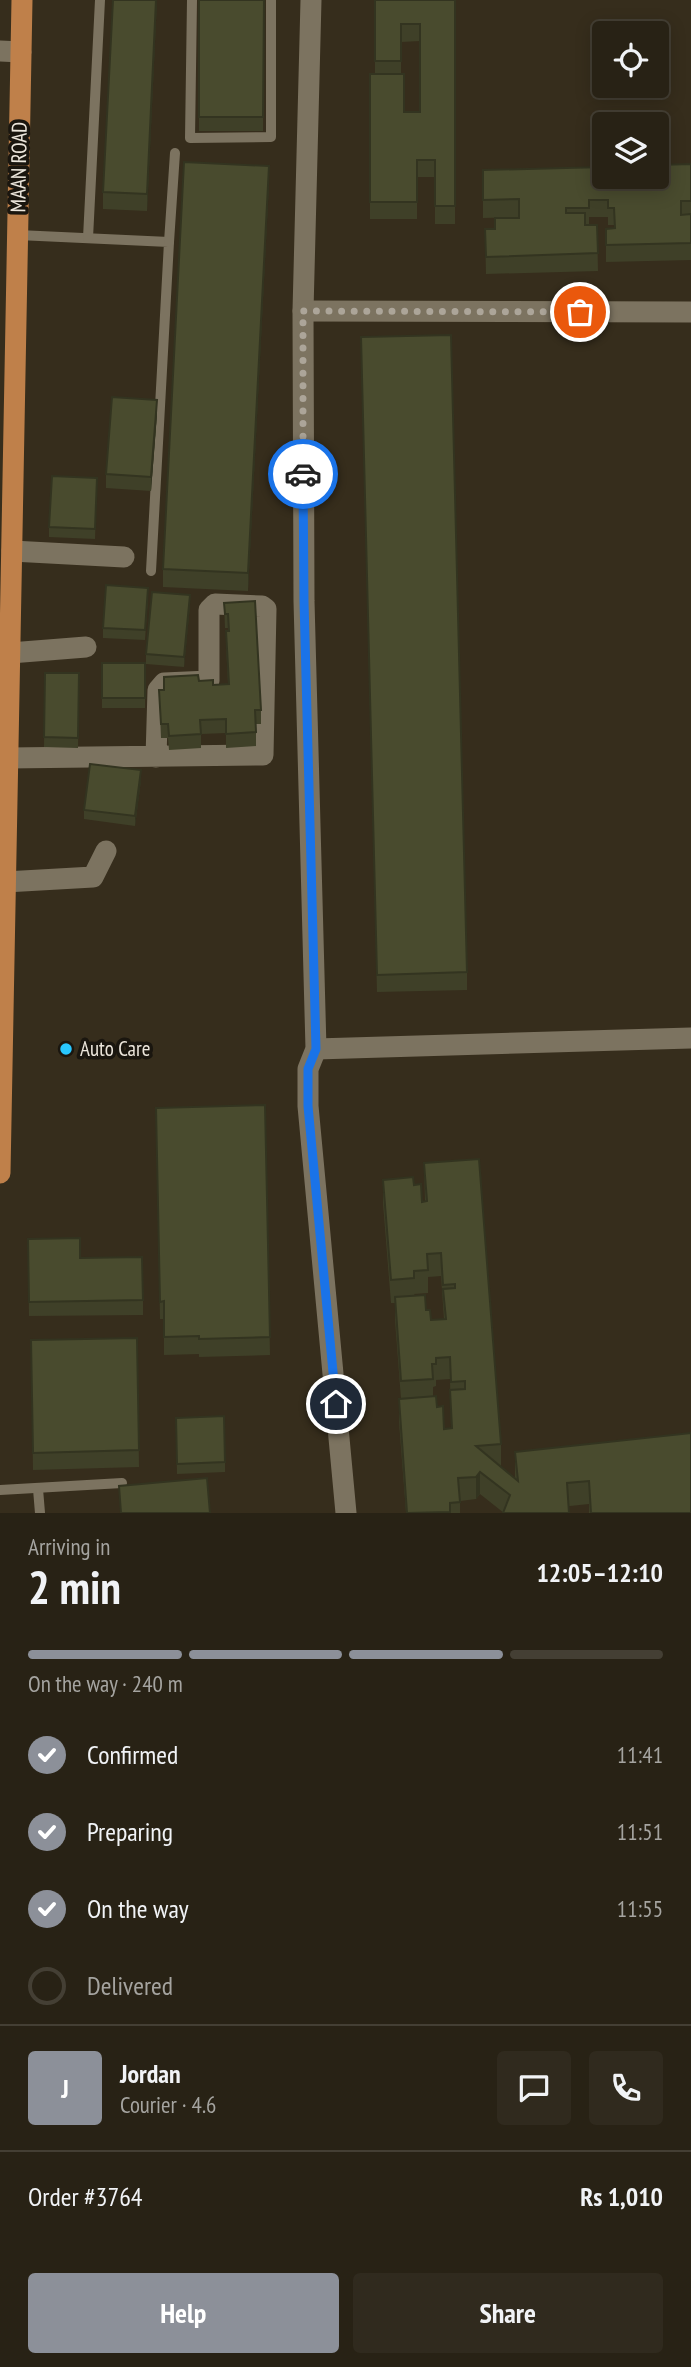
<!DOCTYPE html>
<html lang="en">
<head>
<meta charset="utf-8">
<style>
  :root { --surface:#282215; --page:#302a1e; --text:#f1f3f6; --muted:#a5a4a0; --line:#443f34; --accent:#8c9099 }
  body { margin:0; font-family:"PT Sans Narrow",sans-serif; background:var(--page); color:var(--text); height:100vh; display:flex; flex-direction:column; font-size:26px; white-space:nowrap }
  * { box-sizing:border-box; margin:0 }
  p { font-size:23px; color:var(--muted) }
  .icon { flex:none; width:38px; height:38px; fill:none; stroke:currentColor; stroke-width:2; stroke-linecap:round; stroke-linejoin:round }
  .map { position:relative; height:1513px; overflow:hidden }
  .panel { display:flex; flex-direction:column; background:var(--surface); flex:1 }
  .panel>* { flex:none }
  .fabs { position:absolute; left:592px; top:21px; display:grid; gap:14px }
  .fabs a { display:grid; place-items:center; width:77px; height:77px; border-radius:7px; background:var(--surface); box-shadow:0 4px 18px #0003,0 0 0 2px var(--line); font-size:35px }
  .pin { position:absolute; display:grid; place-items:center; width:60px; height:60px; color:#fff; margin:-30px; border:4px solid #fff; border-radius:50%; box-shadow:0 2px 7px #0007 }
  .courier { position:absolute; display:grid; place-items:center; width:70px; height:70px; margin:-35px; border:5px solid #1a73e8; border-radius:50%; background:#fff; color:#222; box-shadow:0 2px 9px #0007 }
  .overview em { font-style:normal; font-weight:600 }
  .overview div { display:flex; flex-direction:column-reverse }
  .overview { display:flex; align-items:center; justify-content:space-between; height:119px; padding:0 28px }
  h1 { font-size:46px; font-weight:600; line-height:52px }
  .bar { display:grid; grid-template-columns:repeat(4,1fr); gap:10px 7px; align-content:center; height:84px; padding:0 28px }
  .bar i { height:9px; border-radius:5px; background:var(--line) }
  .bar .on { background:var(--accent) }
  .bar p { grid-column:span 4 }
  .line { display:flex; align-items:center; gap:18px; padding:0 28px; border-top:2px solid var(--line) }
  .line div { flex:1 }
  .round { display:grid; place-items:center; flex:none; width:74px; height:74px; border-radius:7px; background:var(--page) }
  ol { padding:0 28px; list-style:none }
  li { display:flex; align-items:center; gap:21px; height:77px }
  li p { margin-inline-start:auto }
  li .icon { padding:7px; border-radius:50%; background:var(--accent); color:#fff; stroke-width:4 }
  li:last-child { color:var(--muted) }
  li i { width:38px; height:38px; border:4px solid var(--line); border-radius:50% }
  .button { display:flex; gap:14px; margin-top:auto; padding:14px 28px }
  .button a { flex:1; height:80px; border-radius:7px; background:var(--accent); color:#fff; font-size:28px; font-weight:600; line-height:80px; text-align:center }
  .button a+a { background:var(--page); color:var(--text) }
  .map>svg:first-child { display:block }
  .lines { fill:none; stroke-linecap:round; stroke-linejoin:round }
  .lane { stroke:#7c7360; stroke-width:10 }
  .street { stroke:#7c7360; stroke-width:21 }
  .primary { stroke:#bf804a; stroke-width:21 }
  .wall { fill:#3f4028; fill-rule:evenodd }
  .shaded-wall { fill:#333420 }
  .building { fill:#494b2e; stroke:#333420; stroke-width:2 }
  .done { stroke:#aca599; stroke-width:7; stroke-dasharray:0 12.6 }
  .route { stroke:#1a73e8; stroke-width:9 }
  .poi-dot { fill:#29c8ff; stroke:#1a160f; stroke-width:2.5 }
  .labels { text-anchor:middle; stroke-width:7; stroke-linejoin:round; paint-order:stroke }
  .street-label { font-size:21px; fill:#ece6dc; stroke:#1a160f }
  .poi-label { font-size:21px; fill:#ece6dc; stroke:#1a160f; text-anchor:start }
</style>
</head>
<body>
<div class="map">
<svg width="691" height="1513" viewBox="0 0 691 1513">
  <rect width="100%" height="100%" fill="#362d1c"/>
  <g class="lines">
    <!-- lane -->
    <g class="lane">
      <polyline points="192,0 190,138 271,137 271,0"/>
      <polyline points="18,235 169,242 151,571"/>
      <polyline points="88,238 100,0"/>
      <polyline points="169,242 175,153"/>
      <polyline points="38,1489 40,1513"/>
      <polyline points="0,1490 122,1483"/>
    </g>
    <!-- street -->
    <g class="street">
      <polyline points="311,0 303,311 304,601 316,1049 308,1069 308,1106 346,1513"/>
      <polyline points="0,51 21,52"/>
      <polyline points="303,311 691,312"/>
      <polyline points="12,551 124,557"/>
      <polyline points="10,653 86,647"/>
      <polyline points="8,758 263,755 266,609 262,606 215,604 209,610 209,681 164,683 158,690 156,757"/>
      <polyline points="5,882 93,877 106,851"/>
      <polyline points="316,1049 691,1038"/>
    </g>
    <!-- primary -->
    <polyline class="primary" points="0,1173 22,0"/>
  </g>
  <!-- wall -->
  <g class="wall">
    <polygon points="157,0 147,211 103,209 103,192"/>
    <polygon points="199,0 264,0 263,131 199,131"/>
    <path d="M375 0H455V224H435V177H417V219H370V74H375ZM420 41V112H404L401 74V42Z"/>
    <polygon points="691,164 691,260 606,262 606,229 614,228 614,225 608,225 608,217 589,217 589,225 597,225 598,271 486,274 485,229 495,229 519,217 483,218 483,170"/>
    <polygon points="269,183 248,591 163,587 163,569"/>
    <polygon points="361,355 467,972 467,990 377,992"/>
    <polygon points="157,414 151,491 106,488 106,474"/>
    <polygon points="97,478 95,539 49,537 49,527"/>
    <polygon points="148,598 145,640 103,638 103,628"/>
    <polygon points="224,603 261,710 261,724 256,724 256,746 226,748 226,733 201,734 201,748 169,750 168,738 161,738 159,690 164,690 164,677 199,681 213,685 228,684 226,645 226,631 228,631 228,628 225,628"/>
    <polygon points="190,605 184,667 146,664 146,654"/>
    <rect x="102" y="663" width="43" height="45"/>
    <polygon points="45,673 79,673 78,748 44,747"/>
    <polygon points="141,780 135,826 84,819 84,810"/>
    <polygon points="265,1105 270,1355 199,1357 199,1354 164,1355 164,1319 160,1319 156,1108"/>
    <path d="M424 1163 501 1444V1467L515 1479V1452L691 1513H589V1504L504 1513 480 1494 476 1499 460 1501V1513H406L399 1422V1399H401L395 1320V1303H391L383 1203V1180L414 1185 422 1202 425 1201ZM441 1276 444 1319 431 1320 414 1294 428 1293V1277ZM450 1379 451 1428 444 1429 433 1396V1387L436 1386V1380Z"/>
    <polygon points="28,1239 80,1258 143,1300 143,1315 29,1316"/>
    <polygon points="137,1338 139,1467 33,1470 31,1340"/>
    <polygon points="176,1418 225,1462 225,1472 177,1474"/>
  </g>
  <!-- shaded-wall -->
  <g class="shaded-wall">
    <polygon points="156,0 157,0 147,211 147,194"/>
    <polygon points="269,166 269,183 248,591 248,573"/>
    <polygon points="157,400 157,414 151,491 151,477"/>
    <polygon points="190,595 190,605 184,667 184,657"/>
    <polygon points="141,770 141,780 135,826 135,816"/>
    <polygon points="480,1472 480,1494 476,1499 476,1477"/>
  </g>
  <!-- building -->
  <g class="building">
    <polygon points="113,0 156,0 147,194 103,192"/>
    <polygon points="199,0 264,0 263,117 199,117"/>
    <polygon points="375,0 455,0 455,206 435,206 435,160 417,160 417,202 370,202 370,74 404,74 404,112 420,112 420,24 401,24 401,61 375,61"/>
    <polygon points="184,162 269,166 248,573 163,569"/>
    <polygon points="691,164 691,201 681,201 681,215 691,214 691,243 606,245 606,229 615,228 614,208 608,208 608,200 589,200 589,208 566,208 566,213 585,213 585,225 597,225 598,253 486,257 485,229 495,229 495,218 519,218 519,199 483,200 483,170 604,167 604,177 656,177 656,165"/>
    <polygon points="451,335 467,972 377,975 361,337"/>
    <polygon points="112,397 157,400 151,477 106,474"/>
    <polygon points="52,476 97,478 95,529 49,527"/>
    <polygon points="106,585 148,588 145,630 103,628"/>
    <polygon points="152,592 190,595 184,657 146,654"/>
    <polygon points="255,601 261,710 255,710 256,732 226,734 226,719 200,720 201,734 169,736 168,724 161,724 159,690 164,690 164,677 198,675 199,681 213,680 213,685 229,684 226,631 229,631 228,614 225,614 224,603"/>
    <rect x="102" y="663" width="43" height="35"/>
    <polygon points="45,673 79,673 78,738 44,737"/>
    <polygon points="90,764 141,770 135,816 84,810"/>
    <polygon points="265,1105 270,1337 199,1339 199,1336 164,1337 164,1301 160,1302 156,1108"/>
    <polygon points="479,1159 501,1444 476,1446 518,1481 515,1452 691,1433 691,1513 591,1513 589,1481 567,1483 569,1513 503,1513 510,1495 480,1472 476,1477 458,1478 460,1502 450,1503 450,1512 407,1513 399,1399 436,1396 437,1407 443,1406 444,1429 452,1428 450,1390 465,1389 465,1381 451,1382 450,1357 436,1358 436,1364 432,1364 433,1379 401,1381 395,1297 425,1295 426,1310 430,1310 431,1320 446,1319 443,1289 455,1288 455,1284 443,1285 441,1253 427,1254 428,1270 414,1271 414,1278 391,1280 383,1180 413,1177 414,1185 421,1184 422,1202 427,1201 424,1163"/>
    <polygon points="80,1238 80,1258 142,1257 143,1300 29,1302 28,1239"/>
    <polygon points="137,1338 139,1450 33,1453 31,1340"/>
    <polygon points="224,1416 225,1462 177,1464 176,1418"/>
    <polygon points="207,1478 210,1513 121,1513 119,1486"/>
  </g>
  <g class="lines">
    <!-- done -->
    <polyline class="done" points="303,474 303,311 580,312"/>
    <!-- route -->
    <polyline class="route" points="303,474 304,601 316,1049 308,1069 308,1106 336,1404"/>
  </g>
  <!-- markers -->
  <circle class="poi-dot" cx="66" cy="1049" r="7"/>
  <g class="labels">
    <!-- street labels -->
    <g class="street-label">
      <text transform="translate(19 167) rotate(-89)" y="7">MAAN ROAD</text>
    </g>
    <!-- poi labels -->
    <g class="poi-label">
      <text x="80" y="1056">Auto Care</text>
    </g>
  </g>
</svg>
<div class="fabs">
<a><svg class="icon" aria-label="locate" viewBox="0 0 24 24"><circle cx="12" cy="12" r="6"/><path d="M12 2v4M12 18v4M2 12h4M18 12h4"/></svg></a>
<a><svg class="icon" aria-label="layers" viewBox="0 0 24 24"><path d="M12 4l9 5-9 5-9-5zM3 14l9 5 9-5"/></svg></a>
</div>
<div class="pin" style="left:580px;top:312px;background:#ea580c"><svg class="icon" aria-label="bag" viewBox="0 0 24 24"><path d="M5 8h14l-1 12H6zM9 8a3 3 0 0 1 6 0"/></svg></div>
<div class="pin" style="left:336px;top:1404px;background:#1f2937"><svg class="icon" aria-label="home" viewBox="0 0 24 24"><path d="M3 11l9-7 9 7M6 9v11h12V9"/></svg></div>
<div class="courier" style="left:303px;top:474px"><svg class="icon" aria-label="car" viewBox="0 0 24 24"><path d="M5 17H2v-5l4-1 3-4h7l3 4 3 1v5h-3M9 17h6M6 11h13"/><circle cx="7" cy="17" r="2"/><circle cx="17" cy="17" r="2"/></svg></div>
</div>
<section class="panel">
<div class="overview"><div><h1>2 min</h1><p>Arriving in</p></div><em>12:05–12:10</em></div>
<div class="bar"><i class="on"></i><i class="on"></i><i class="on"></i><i></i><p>On the way · 240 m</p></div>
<ol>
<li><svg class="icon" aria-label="check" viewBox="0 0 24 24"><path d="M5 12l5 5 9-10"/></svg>Confirmed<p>11:41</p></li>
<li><svg class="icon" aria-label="check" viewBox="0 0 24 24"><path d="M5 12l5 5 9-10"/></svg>Preparing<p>11:51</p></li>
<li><svg class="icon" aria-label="check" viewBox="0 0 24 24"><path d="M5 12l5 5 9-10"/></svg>On the way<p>11:55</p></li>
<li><i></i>Delivered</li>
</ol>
<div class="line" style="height:126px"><b class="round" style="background:var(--accent);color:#fff">J</b><div><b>Jordan</b><p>Courier · 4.6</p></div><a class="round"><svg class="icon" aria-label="chat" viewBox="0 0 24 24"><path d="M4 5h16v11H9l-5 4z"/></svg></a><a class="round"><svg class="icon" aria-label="phone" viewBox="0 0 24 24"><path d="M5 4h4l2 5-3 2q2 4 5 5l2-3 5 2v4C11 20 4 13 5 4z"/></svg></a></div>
<div class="line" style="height:91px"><div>Order #3764</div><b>Rs 1,010</b></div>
<div class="button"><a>Help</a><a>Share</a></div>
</section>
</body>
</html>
